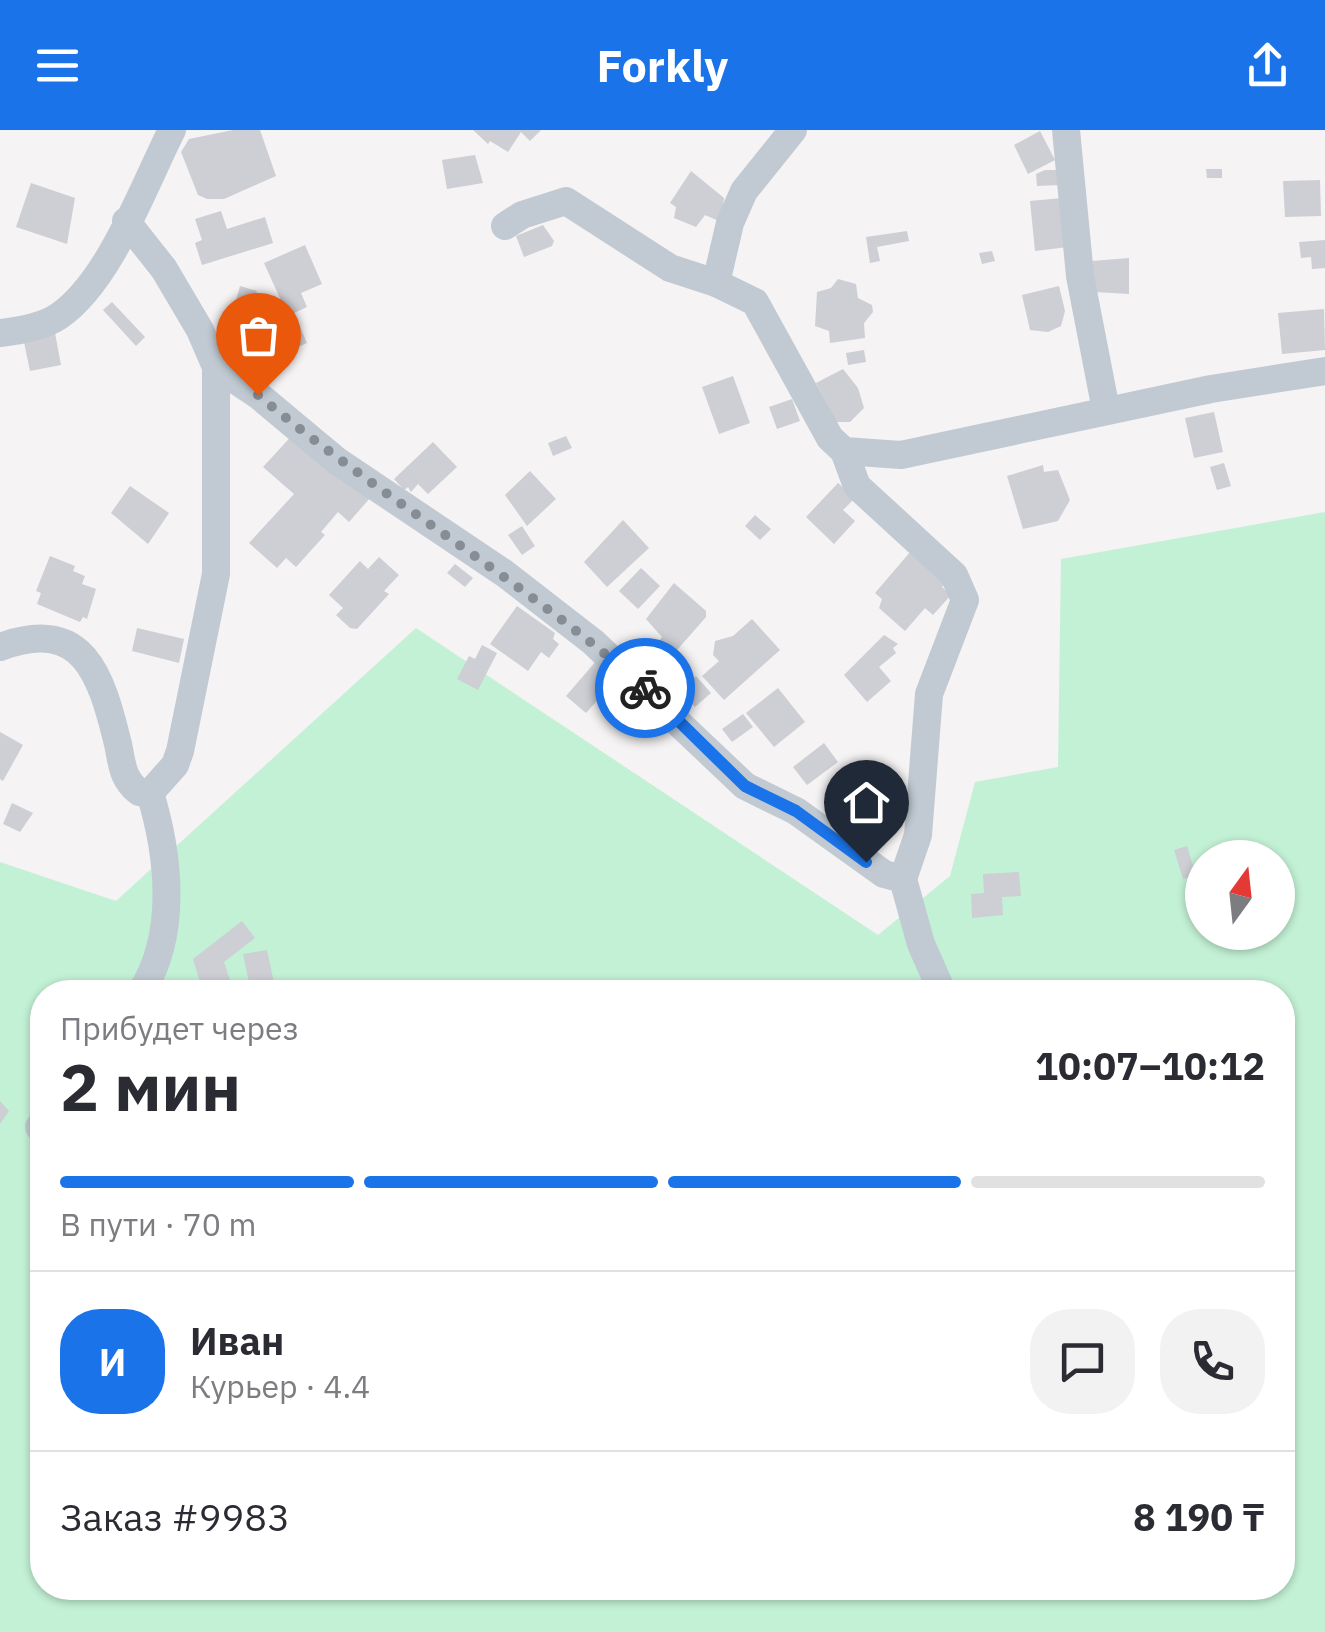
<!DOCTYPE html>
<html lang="ru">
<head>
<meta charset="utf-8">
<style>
  :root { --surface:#fff; --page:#f2f2f3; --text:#2b2b33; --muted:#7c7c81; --line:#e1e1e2; --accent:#1a73e8 }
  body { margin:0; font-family:"IBM Plex Sans",sans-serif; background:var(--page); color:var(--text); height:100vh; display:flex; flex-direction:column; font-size:38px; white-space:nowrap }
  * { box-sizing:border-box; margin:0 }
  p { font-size:32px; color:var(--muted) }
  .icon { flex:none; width:55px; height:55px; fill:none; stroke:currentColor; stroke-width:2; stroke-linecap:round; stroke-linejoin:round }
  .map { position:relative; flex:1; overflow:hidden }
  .details { position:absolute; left:30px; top:850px; width:1265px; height:620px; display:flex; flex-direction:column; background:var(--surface); border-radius:40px; box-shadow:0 2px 8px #0004 }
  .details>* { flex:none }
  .needle { width:65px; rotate:15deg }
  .tools { position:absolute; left:1185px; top:710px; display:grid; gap:20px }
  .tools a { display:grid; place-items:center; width:110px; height:110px; border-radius:50%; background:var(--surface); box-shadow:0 2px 8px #0004; font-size:50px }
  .pin { position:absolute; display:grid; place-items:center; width:85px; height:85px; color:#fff; margin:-102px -42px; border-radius:50% 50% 50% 0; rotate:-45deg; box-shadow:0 0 10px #0007 }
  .pin .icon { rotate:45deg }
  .courier { position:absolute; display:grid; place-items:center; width:100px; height:100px; margin:-50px; border:8px solid #1a73e8; border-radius:50%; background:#fff; color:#222; box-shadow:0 2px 12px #0007 }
  .headline em { font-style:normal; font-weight:800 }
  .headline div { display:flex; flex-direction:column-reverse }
  .headline { display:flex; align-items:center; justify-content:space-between; height:170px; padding:0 30px }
  h1 { font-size:65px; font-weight:800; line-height:75px }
  .bar { display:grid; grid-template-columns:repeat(4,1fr); gap:15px 10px; align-content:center; height:120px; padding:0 30px }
  .bar i { height:12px; border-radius:8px; background:var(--line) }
  .bar .on { background:var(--accent) }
  .bar p { grid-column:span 4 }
  .line { display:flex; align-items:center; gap:25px; padding:0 30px; border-top:2px solid var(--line) }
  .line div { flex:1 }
  .round { display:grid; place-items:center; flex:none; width:105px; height:105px; border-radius:40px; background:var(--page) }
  header { display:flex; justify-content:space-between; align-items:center; height:130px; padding:0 30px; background:var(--accent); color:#fff; font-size:45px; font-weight:800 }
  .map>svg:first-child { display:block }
  .green { fill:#c3f1d5; fill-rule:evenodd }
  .building { fill:#cdcfd5 }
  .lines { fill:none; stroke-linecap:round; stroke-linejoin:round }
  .street { stroke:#c1cad2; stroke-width:28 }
  .done { stroke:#868d94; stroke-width:10; stroke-dasharray:0 18 }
  .route { stroke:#1a73e8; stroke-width:12 }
</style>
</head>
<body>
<header><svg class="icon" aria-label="menu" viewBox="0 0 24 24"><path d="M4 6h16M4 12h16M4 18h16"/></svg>Forkly<svg class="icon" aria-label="share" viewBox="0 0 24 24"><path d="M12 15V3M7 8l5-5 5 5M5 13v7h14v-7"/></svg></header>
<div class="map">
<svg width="1325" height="1502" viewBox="0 0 1325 1502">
  <rect width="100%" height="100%" fill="#f5f3f3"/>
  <!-- green -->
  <path class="green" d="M1325 382V1502H0V732L116 771 416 498 878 805 950 746 975 652 1058 637 1061 429ZM1202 728H1278V802H1202ZM42 862H1282V1458H42Z"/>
  <!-- building -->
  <g class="building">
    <polygon points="233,0 260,0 276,46 224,69 207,69 198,65 181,22 189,9"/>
    <polygon points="473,0 541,0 530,11 521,2 508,22 490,11 488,14"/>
    <polygon points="1040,1 1055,30 1028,44 1014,15"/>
    <polygon points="475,25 483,53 447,59 442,30"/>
    <polygon points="1206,39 1222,39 1222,48 1207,48"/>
    <polygon points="1045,40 1060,40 1060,55 1037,56 1036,44"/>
    <polygon points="691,41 724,68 721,92 705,85 696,97 674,88 676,77 670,73"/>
    <polygon points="1320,50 1321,86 1285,87 1283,51"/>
    <polygon points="31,53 75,68 67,114 16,97"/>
    <polygon points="1062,68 1068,117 1035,121 1030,71"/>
    <polygon points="221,81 227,99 265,87 273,113 202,135 195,113 202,110 195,89"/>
    <polygon points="543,95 554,111 552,116 524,127 516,106"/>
    <polygon points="907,101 909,111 877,117 880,131 870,133 866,107"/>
    <polygon points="1325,110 1325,138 1312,139 1311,127 1301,128 1299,112"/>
    <polygon points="305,115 322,154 301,163 307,177 294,183 307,213 259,234 245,203 287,184 264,133"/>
    <polygon points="992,121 995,131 982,134 979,123"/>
    <polygon points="1129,128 1129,164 1095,162 1092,131"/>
    <polygon points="838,149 856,154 858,168 872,175 873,182 864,193 865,208 830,213 829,201 815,196 817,162 831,158"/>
    <polygon points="240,156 257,161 250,185 233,181"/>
    <polygon points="1059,156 1065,181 1061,196 1048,202 1030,200 1022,165"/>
    <polygon points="112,172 145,207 136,216 103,180"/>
    <polygon points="1324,179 1325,220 1282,224 1278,183"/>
    <polygon points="55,203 61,235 30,241 24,212"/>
    <polygon points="864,220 866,232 848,235 846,223"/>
    <polygon points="843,239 858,258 864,278 850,292 836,292 816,253"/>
    <polygon points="733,246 750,293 719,304 702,257"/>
    <polygon points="792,269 800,291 777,299 769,277"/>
    <polygon points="1214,282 1223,322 1194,328 1185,288"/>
    <polygon points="296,301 370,368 349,392 338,382 321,402 325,405 296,437 286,428 277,438 249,413 294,364 263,337"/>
    <polygon points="566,306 572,318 553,326 548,313"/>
    <polygon points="433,312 457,337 428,364 418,354 411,362 408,357 404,360 394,349"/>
    <polygon points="1224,333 1231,356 1217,360 1210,337"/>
    <polygon points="1043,335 1044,342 1058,340 1070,370 1058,391 1023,399 1007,346"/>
    <polygon points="530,341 556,369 527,396 505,365"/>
    <polygon points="838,353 855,368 843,380 855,391 834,414 806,387"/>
    <polygon points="130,356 169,383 148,414 111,383"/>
    <polygon points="755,385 771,399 760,410 745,396"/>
    <polygon points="623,390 649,418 607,457 584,432"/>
    <polygon points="522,396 535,416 522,425 508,405"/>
    <polygon points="911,421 947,452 942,457 951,465 933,485 925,478 905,501 879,478 882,469 875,463"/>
    <polygon points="50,426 75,436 73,441 85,446 82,454 96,459 87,489 83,487 80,492 37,474 41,463 36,461"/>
    <polygon points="379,427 399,445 384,461 389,464 357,499 350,498 336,485 343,478 329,465 360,431 368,439"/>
    <polygon points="455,434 473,448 465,457 447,443"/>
    <polygon points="641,438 660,456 638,479 619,461"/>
    <polygon points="674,453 706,481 706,487 670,528 655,516 662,507 646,489"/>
    <polygon points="517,476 555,503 553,509 559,514 549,528 541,522 528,541 490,514"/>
    <polygon points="752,489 780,520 724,570 702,546 719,531 713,525 715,511 733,506"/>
    <polygon points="137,498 184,509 179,533 132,521"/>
    <polygon points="884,505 898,514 893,518 896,523 879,537 891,551 867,572 844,545"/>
    <polygon points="482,515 497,523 478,560 457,549 469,526 475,529"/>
    <polygon points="597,530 617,548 586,583 566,566"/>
    <polygon points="696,546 711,563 695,577 680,561"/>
    <polygon points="778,558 805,592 774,617 746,583"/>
    <polygon points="743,584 753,597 732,612 722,599"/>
    <polygon points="0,602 23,615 3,651 0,649"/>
    <polygon points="824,613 838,632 807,655 793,637"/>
    <polygon points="12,673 33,683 20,702 3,694"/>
    <polygon points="1187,716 1196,745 1183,749 1174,720"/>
    <polygon points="1019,742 1021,766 1002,767 1003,785 972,788 971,764 984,763 983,744"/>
    <polygon points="242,791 255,808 224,832 234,862 203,862 193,829"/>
    <polygon points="267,820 276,862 251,862 243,824"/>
    <polygon points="0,971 9,981 0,994"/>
  </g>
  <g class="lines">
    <!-- street -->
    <g class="street">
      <polyline points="793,0 744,61 730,93 716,153 755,172 830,308 844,321 901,325 1211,259 1325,241"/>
      <polyline points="1066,0 1080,146 1106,280"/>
      <polyline points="126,91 164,139 200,200 216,237 258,265 337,331 504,443 593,512 745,656 796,681 884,744 903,749 918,705 929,564 965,470 954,445 857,356 844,321"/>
      <polyline points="505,96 522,85 566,71 670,138 716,153"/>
      <path d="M0 203C19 201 43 197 59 186 110 151 144 55 172 0"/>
      <path d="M0 517C84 486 101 545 118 614 122 633 122 649 139 662L150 663 175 635 180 621 216 444V237"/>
      <polyline points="903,749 921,814 940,857"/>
      <path d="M141 862C178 805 169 725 150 663"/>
      <polyline points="39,997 42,994"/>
    </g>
  </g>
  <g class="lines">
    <!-- done -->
    <path class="done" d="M258 265C382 369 523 450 645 558"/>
    <!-- route -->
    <polyline class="route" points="645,558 745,656 796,681 866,732"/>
  </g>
</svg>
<div class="tools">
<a><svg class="needle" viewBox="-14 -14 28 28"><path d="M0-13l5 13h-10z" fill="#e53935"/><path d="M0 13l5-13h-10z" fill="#7c7c81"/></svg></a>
</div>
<div class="pin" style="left:258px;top:265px;background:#ea580c"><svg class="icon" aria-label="bag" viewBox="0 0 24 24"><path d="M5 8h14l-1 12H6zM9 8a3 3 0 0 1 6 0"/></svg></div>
<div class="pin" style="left:866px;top:732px;background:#1f2937"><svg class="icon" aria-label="home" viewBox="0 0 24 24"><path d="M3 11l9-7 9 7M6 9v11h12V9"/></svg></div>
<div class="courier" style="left:645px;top:558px"><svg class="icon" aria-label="bike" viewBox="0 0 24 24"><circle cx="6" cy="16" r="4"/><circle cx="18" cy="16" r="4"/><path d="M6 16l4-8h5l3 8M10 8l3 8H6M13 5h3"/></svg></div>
<section class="details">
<div class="headline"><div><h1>2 мин</h1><p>Прибудет через</p></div><em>10:07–10:12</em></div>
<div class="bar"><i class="on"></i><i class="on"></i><i class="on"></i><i></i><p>В пути · 70 m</p></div>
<div class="line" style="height:180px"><b class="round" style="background:var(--accent);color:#fff">И</b><div><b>Иван</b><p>Курьер · 4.4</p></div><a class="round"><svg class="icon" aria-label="chat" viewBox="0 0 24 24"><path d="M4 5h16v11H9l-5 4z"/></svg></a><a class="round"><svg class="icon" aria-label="phone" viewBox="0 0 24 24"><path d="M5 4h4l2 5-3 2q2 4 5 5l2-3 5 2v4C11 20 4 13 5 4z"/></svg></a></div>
<div class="line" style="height:130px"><div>Заказ #9983</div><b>8 190 ₸</b></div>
</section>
</div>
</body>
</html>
